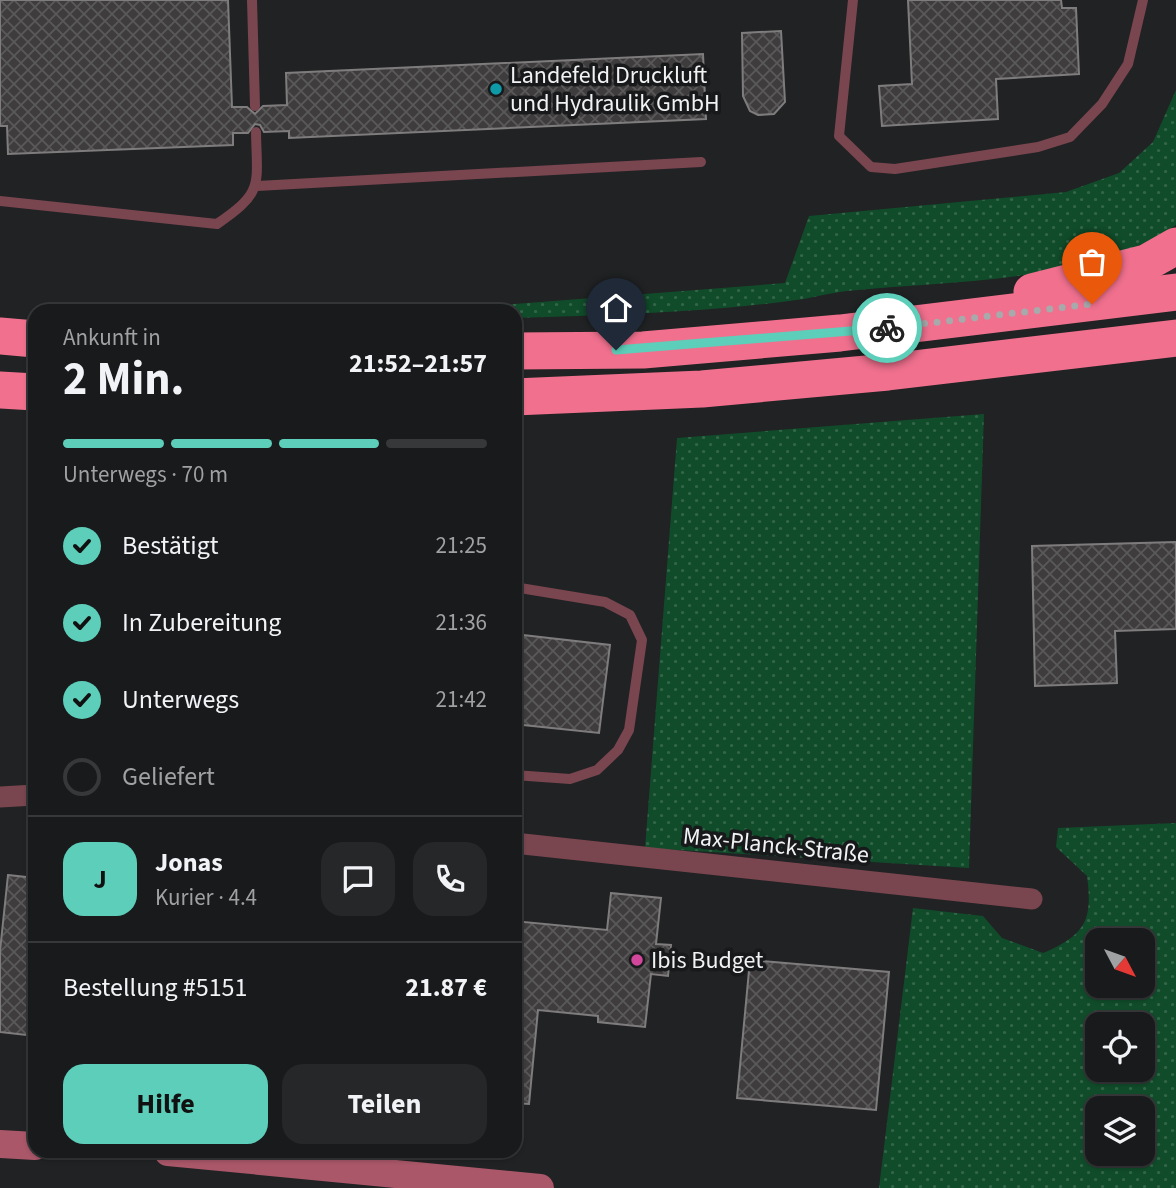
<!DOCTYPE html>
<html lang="de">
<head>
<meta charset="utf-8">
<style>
  :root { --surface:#181a1b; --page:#252728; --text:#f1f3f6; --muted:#9fa1a3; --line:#36383a; --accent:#5dceb9 }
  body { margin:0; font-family:"Source Sans 3",sans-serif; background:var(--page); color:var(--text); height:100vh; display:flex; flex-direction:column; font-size:26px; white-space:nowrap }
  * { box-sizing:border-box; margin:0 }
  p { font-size:23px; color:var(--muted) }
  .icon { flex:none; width:38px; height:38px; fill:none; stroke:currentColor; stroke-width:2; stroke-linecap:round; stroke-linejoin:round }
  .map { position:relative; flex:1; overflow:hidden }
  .panel { position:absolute; left:28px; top:304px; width:494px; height:854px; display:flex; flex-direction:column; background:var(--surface); border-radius:21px; box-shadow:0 2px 5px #0004,0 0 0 2px var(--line) }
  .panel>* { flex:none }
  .needle { width:46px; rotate:131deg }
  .buttons { position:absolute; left:1085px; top:928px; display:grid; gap:14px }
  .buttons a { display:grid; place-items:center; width:70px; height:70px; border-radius:14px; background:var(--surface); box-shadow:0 2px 5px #0004,0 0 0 2px var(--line); font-size:35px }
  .pin { position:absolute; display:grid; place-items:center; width:60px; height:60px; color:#fff; margin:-72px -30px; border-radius:50% 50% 50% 0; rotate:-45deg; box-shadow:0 0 7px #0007 }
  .pin .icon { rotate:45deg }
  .courier { position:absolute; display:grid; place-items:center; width:70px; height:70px; margin:-35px; border:5px solid #5dceb9; border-radius:50%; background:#fff; color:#222; box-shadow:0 2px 9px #0007 }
  .head em { font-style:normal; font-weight:700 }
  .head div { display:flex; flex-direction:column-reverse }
  .head { display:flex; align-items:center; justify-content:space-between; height:119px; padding:0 35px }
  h1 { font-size:46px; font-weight:700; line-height:52px }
  .bar { display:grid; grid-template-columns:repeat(4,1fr); gap:10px 7px; align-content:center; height:84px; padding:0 35px }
  .bar i { height:9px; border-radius:5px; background:var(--line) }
  .bar .current { background:var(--accent) }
  .bar p { grid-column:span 4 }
  .line { display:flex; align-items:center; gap:18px; padding:0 35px; border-top:2px solid var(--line) }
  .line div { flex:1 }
  .round { display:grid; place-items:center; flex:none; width:74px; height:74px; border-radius:21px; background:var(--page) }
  ol { padding:0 35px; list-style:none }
  li { display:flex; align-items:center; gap:21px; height:77px }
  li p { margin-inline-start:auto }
  li .icon { padding:7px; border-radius:50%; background:var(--accent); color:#111; stroke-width:4 }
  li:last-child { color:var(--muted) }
  li i { width:38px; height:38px; border:4px solid var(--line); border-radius:50% }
  .primary-button { display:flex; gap:14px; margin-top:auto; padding:14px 35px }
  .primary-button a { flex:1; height:80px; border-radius:21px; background:var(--accent); color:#111; font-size:28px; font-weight:700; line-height:80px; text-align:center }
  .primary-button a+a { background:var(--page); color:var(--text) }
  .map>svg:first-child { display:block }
  .grass { fill:url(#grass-dots); fill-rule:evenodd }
  .building { fill:url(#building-cross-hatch); stroke:#7f7c7d; stroke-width:2 }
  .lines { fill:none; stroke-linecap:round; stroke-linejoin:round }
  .service { stroke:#79454f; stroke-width:10 }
  .minor { stroke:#79454f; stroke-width:21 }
  .secondary { stroke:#a95769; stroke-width:28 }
  .motorway { stroke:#f0708e; stroke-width:37 }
  .done { stroke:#a7a9ab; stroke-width:7; stroke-dasharray:0 12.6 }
  .route { stroke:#5dceb9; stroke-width:9 }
  .culture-dot { fill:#0f9aa8; stroke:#17191a; stroke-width:2.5 }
  .hotel-dot { fill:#d1479c; stroke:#17191a; stroke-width:2.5 }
  .labels { text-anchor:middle; stroke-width:7; stroke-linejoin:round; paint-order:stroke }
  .poi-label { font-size:24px; fill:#f0f2f3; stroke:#17191a; text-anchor:start }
  .street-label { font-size:24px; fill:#f0f2f3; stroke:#17191a }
</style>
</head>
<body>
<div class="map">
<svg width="1176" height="1188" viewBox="0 0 1176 1188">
  <defs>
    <pattern id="grass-dots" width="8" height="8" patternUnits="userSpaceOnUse" patternTransform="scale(1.75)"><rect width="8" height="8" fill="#104c2a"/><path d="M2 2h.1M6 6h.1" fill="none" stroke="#336649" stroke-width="1.8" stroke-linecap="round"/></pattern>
    <pattern id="building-cross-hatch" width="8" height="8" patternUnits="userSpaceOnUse" patternTransform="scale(1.75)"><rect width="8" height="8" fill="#3e3c3d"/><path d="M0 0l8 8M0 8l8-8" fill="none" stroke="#5a595a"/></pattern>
  </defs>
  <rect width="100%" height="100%" fill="#202224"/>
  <!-- grass -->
  <g class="grass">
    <path d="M1176 90V225C1090 284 948 280 847 291 828 293 809 299 789 301 698 313 606 315 515 318L514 312H450V309L785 283 809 216 1066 192 1119 173 1153 142Z"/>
    <polygon points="984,414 969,868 645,848 677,438"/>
    <path d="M1176 823V1188H879L913 908 983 916 1002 938 1043 953C1085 935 1093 921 1087 876L1056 847 1058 828ZM1097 940H1143V985H1097ZM1097 1024H1143V1069H1097ZM1097 1108H1143V1153H1097Z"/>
  </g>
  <!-- building -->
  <g class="building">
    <polygon points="0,0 228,0 232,107 247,107 255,114 263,106 287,105 286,73 703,54 706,119 289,138 289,131 264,132 260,125 255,124 248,133 233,133 233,145 8,154 7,126 0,126"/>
    <polygon points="908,0 1061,0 1062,8 1076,8 1079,74 996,79 998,119 882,126 879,86 912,84"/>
    <polygon points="781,31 785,102 774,114 758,115 750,111 743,96 742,33"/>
    <polygon points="1176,542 1176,629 1115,631 1117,683 1035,686 1032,546"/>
    <polygon points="514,634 610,645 599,733 514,724"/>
    <polygon points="8,875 35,878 35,1036 0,1032 0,951"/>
    <polygon points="611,893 661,898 656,944 671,945 668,976 651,974 645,1027 598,1022 598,1016 538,1010 529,1104 514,1103 514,921 607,930"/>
    <polygon points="750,960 889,972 876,1110 737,1098"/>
  </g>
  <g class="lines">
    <!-- service -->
    <g class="service">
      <polyline points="252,0 255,106"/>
      <polyline points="853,0 839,136 871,167 895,169 1038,147 1070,137 1102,104 1128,64 1143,0"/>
      <polyline points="257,186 701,162"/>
      <path d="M0 201 217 224C264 192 257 186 256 132"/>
      <polyline points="514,587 605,602 630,615 642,640 629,730 618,750 597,770 570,779 514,775"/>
    </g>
    <!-- minor -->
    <g class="minor">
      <polyline points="0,797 35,795"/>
      <polyline points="514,843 1032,899"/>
    </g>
    <!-- secondary -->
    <g class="secondary">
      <polyline points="0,1144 35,1146"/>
      <polyline points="168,1152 540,1188"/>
    </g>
    <!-- motorway -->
    <g class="motorway">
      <polyline points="1032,292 1146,263 1176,246"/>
      <polyline points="0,336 35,339"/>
      <polyline points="514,351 643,350 840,333 1176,292"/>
      <polyline points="0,390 35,392"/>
      <polyline points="514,397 702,389 888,372 1176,338"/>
    </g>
  </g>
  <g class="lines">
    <!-- done -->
    <polyline class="done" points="887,328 1092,304"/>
    <!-- route -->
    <polyline class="route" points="616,350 887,328"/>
  </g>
  <!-- markers -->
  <circle class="culture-dot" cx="496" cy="89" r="7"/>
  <circle class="hotel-dot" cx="637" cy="960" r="7"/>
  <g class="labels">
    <!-- poi labels -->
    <g class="poi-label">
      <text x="510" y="83">Landefeld Druckluft<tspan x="510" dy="28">und Hydraulik GmbH</tspan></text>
      <text x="651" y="968">Ibis Budget</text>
    </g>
    <!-- street labels -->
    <g class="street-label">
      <text transform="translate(776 845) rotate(6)" y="8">Max-Planck-Straße</text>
    </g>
  </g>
</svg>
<div class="buttons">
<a><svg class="needle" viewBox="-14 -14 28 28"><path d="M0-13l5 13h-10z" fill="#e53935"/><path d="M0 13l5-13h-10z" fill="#9fa1a3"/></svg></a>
<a><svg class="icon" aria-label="locate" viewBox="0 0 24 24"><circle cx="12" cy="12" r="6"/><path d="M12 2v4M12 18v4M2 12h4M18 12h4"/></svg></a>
<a><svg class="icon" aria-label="layers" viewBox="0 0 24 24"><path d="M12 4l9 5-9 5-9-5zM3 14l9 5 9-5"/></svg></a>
</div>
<div class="pin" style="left:1092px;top:304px;background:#ea580c"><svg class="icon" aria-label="bag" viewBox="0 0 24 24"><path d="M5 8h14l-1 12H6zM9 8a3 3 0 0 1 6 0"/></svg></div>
<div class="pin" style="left:616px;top:350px;background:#1f2937"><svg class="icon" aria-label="home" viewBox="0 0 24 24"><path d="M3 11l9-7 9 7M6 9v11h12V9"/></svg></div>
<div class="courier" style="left:887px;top:328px"><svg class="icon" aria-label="bike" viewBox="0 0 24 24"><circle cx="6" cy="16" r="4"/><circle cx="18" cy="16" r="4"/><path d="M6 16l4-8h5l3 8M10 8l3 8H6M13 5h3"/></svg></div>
<section class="panel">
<div class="head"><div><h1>2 Min.</h1><p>Ankunft in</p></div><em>21:52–21:57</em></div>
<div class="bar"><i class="current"></i><i class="current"></i><i class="current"></i><i></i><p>Unterwegs · 70 m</p></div>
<ol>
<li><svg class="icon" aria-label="check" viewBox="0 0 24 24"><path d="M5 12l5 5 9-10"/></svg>Bestätigt<p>21:25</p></li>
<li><svg class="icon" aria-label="check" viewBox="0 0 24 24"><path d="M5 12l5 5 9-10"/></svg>In Zubereitung<p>21:36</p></li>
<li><svg class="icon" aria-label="check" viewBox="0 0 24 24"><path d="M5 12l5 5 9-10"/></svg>Unterwegs<p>21:42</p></li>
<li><i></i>Geliefert</li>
</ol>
<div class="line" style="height:126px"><b class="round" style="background:var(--accent);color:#111">J</b><div><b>Jonas</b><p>Kurier · 4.4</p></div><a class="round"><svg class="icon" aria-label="chat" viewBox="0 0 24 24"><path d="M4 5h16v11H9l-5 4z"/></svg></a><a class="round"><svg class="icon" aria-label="phone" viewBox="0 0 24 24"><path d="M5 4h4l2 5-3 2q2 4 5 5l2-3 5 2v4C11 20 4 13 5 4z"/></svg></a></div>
<div class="line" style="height:91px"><div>Bestellung #5151</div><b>21.87 €</b></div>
<div class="primary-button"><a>Hilfe</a><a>Teilen</a></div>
</section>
</div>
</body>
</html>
